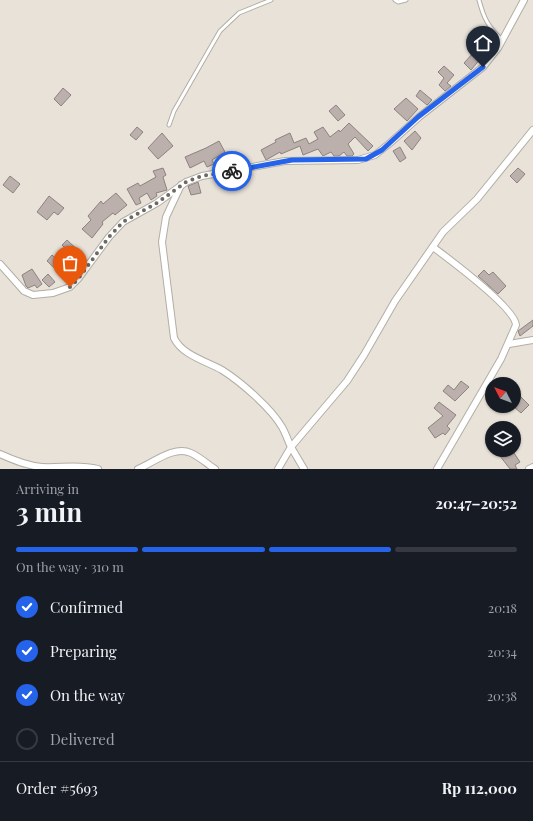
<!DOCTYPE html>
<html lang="en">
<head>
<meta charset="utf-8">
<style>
  :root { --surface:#171b24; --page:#242831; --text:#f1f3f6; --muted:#9ea1a6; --line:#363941; --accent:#2563eb }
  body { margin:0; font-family:"Playfair Display",serif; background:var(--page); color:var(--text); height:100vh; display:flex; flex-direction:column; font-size:15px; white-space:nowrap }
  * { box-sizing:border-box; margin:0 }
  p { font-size:13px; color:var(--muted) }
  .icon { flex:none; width:22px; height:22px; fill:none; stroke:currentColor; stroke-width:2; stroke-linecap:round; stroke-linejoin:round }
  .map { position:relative; height:469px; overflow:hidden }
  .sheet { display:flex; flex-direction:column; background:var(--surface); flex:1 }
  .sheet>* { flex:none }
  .needle { width:26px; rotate:312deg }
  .fabs { position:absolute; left:485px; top:377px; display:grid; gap:8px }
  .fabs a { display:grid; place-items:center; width:36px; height:36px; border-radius:50%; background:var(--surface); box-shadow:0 1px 3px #0004; font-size:20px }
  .pin { position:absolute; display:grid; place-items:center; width:34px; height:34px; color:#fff; margin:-41px -17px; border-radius:50% 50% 50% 0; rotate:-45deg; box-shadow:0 0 4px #0007 }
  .pin .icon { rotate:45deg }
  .courier { position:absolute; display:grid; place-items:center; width:40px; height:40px; margin:-20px; border:3px solid #2563eb; border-radius:50%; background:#fff; color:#222; box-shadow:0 1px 5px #0007 }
  .head em { font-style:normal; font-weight:700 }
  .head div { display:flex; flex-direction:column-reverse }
  .head { display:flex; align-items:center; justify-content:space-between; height:68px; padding:0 16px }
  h1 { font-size:26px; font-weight:700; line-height:30px }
  .bar { display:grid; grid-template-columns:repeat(4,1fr); gap:6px 4px; align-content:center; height:48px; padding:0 16px }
  .bar i { height:5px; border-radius:3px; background:var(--line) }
  .bar .on { background:var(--accent) }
  .bar p { grid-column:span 4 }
  .line { display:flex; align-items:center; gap:10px; padding:0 16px; border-top:1px solid var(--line) }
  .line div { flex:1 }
  ol { padding:0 16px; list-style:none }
  li { display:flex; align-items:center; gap:12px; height:44px }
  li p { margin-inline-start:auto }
  li .icon { padding:4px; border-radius:50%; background:var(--accent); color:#fff; stroke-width:4 }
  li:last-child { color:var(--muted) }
  li i { width:22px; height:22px; border:2px solid var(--line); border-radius:50% }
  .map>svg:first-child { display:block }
  .building { fill:#bbb0ac; stroke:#8d827f }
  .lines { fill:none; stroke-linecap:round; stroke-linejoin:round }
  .service-casing { stroke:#b3aea5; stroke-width:5 }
  .minor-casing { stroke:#b3aea5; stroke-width:8 }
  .service { stroke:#fff; stroke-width:3 }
  .minor { stroke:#fff; stroke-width:6 }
  .done { stroke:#6d6a65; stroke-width:4; stroke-dasharray:0 7.2 }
  .route { stroke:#2563eb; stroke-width:5 }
</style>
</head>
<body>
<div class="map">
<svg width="533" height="469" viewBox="0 0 533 469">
  <rect width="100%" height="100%" fill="#e8e2d9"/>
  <!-- building -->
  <g class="building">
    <polygon points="474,52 481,58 471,70 464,63"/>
    <polygon points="444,66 454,75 447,83 451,86 445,91 439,85 444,78 438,72"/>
    <polygon points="63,88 71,95 61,106 54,99"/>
    <polygon points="420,90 432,100 427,105 416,96"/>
    <polygon points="406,98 418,109 407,121 394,109"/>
    <polygon points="336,105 345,115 338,121 329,111"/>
    <polygon points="349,123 373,146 368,151 355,137 348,144 354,154 352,156 347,156 344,152 339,156 334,156 331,152 323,156 318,149 303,155 300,146 281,154 280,152 266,160 261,150 276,142 275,140 290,133 294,143 306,138 309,144 318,139 314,132 323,127 330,137 339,130 340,132"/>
    <polygon points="137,127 143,132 136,140 130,135"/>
    <polygon points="415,131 421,138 412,150 404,141"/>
    <polygon points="162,133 173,146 158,159 148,148"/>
    <polygon points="219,141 225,152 212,160 214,164 207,167 204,161 190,168 185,157 206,148"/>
    <polygon points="400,147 406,158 400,162 393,151"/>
    <polygon points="163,168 166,175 163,177 167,190 156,193 157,196 151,200 147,193 139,198 141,203 136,205 127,189 138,183 140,186 156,177 153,171"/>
    <polygon points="518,168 525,174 517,183 510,176"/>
    <polygon points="10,176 20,184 13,193 3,185"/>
    <polygon points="198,182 201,193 191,195 188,186"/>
    <polygon points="116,193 127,205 115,215 113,213 102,222 103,224 92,238 82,229 91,220 88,216 101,201 103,204"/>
    <polygon points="49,196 64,208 58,215 54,212 47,220 37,212"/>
    <polygon points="67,240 83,255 78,260 62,245"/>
    <polygon points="52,255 71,271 65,278 47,261"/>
    <polygon points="32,269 42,284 37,288 35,285 28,288 26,286 22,275"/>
    <polygon points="484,270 489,275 493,272 506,286 498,294 478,276"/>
    <polygon points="48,274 55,282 49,287 42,280"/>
    <polygon points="533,320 533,326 520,336 518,331"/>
    <polygon points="461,381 469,387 455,401 443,391 448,385 454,390"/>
    <polygon points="518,394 529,405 521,413 514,407 514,398"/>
    <polygon points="439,402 456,415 447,426 450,429 445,435 443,433 435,438 428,428 443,416 434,408"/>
    <polygon points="512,450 520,462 515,465 517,469 510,469 500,456"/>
  </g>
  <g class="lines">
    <defs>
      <g id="service">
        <polyline points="395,0 398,2 406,0"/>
        <path d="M479 0C484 19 488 26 502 40"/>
        <polyline points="169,125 174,111 220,31 239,13 271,0"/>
      </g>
      <g id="minor">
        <path d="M181 185 166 217 162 242 174 338C182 355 206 361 222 370 241 382 271 408 282 427 286 434 288 441 291 447L278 469"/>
        <path d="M433 247C449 259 515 308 516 325L501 359 437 469"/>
        <polyline points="0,264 24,291 33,295 53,293 70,287 78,279 109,237 123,222 157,203 186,182 202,176 285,161 358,160 375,155 390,143 419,117 483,67 498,48 524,0"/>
        <polyline points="509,344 533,340"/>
        <path d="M0 454C13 460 27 466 42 467 61 468 79 464 98 469"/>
        <path d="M138 469C153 463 174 445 191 453 200 457 207 464 215 469"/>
        <polyline points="304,469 291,447 347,381 364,355 395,301 443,232 477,199 533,130"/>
        <polyline points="529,469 533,467"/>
      </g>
    </defs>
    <!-- service casing -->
    <use href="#service" class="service-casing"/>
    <!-- minor casing -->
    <use href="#minor" class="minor-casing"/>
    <!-- service -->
    <use href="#service" class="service"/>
    <!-- minor -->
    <use href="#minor" class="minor"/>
  </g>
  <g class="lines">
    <!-- done -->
    <polyline class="done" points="70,287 78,279 109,237 123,222 157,203 186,182 202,176 232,171"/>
    <!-- route -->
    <polyline class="route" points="232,171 292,160 366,159 382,150 418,117 483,67"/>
  </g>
</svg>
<div class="fabs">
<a><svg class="needle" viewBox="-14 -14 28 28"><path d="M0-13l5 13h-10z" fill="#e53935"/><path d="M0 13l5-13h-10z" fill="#9ea1a6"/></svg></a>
<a><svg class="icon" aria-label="layers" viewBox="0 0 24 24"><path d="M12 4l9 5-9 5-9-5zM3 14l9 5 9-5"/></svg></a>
</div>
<div class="pin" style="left:70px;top:287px;background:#ea580c"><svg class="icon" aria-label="bag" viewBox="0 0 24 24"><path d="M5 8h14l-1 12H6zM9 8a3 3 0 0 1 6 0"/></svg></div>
<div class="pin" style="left:483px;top:67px;background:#1f2937"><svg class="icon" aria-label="home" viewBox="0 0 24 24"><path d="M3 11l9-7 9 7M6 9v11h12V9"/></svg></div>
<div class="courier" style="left:232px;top:171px"><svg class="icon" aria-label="bike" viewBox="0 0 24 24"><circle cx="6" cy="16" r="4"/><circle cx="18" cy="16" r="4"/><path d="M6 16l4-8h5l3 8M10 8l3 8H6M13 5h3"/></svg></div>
</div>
<section class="sheet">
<div class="head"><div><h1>3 min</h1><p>Arriving in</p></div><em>20:47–20:52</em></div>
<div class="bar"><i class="on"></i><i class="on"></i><i class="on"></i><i></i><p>On the way · 310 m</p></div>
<ol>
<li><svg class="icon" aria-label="check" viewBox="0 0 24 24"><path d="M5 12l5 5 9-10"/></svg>Confirmed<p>20:18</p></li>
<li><svg class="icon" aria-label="check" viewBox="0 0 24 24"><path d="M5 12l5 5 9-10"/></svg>Preparing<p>20:34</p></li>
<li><svg class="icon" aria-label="check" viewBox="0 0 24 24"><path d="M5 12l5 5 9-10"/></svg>On the way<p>20:38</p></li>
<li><i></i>Delivered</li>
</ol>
<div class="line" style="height:52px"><div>Order #5693</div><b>Rp 112,000</b></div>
</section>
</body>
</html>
